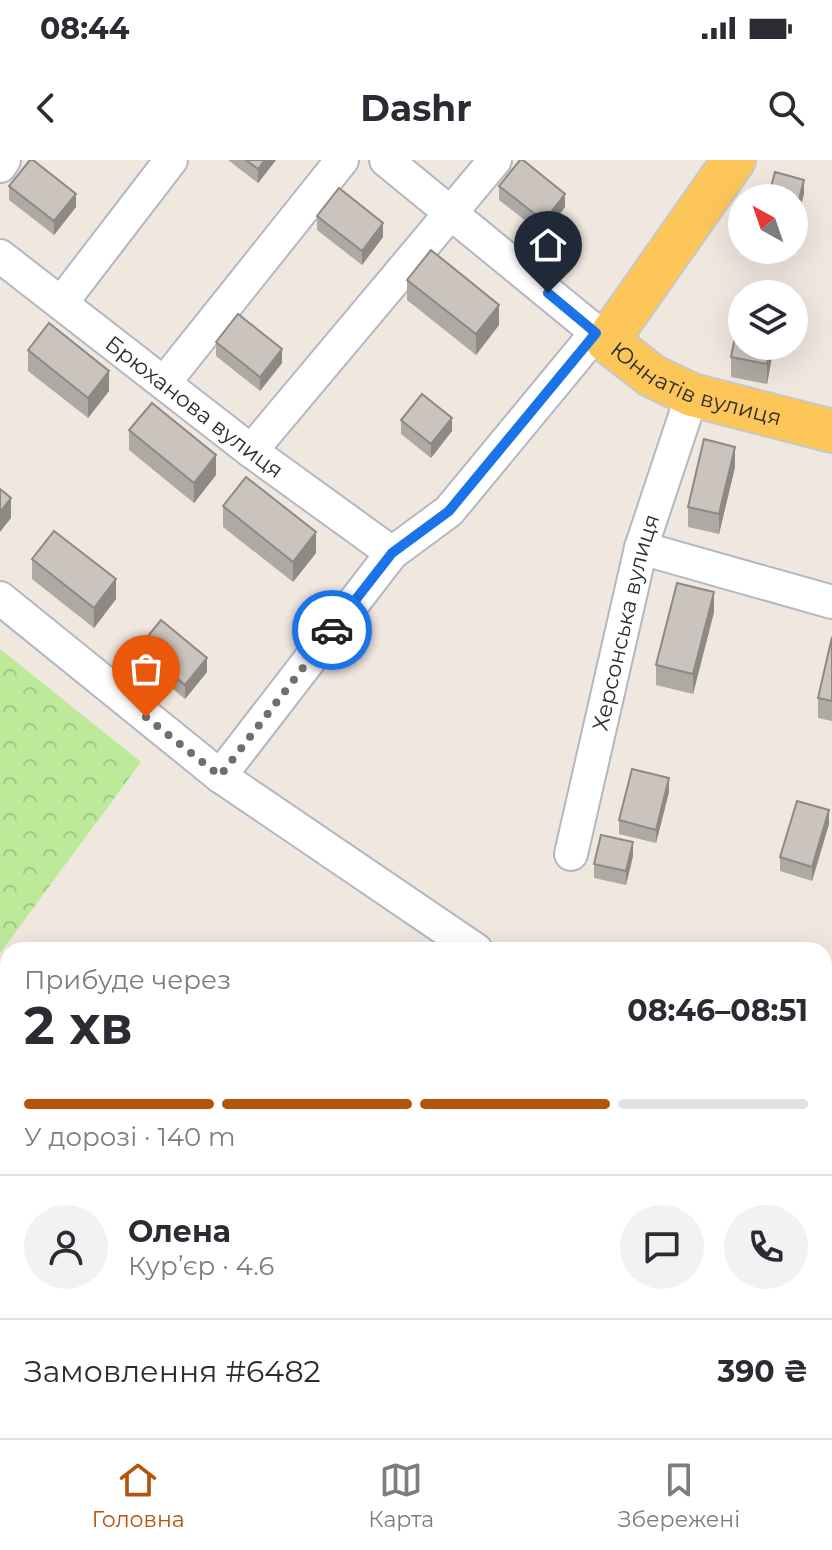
<!DOCTYPE html>
<html lang="uk">
<head>
<meta charset="utf-8">
<style>
  :root { --surface:#fff; --page:#f2f2f3; --text:#2b2b33; --muted:#7c7c81; --line:#e1e1e2; --accent:#b45309 }
  body { margin:0; font-family:Montserrat,sans-serif; background:var(--page); color:var(--text); height:100vh; display:flex; flex-direction:column; font-size:30px; white-space:nowrap }
  * { box-sizing:border-box; margin:0 }
  p { font-size:26px; color:var(--muted) }
  .icon { flex:none; width:44px; height:44px; fill:none; stroke:currentColor; stroke-width:2; stroke-linecap:round; stroke-linejoin:round }
  .map { position:relative; flex:1; overflow:hidden }
  .drawer { position:absolute; left:0px; top:782px; width:832px; height:496px; display:flex; flex-direction:column; background:var(--surface); border-radius:24px 24px 0 0; box-shadow:0 8px 32px #0002 }
  .drawer>* { flex:none }
  .needle { width:52px; rotate:320deg }
  .tools { position:absolute; left:728px; top:24px; display:grid; gap:16px }
  .tools a { display:grid; place-items:center; width:80px; height:80px; border-radius:50%; background:var(--surface); box-shadow:0 8px 32px #0002; font-size:40px }
  .pin { position:absolute; display:grid; place-items:center; width:68px; height:68px; color:#fff; margin:-82px -34px; border-radius:50% 50% 50% 0; rotate:-45deg; box-shadow:0 0 8px #0007 }
  .pin .icon { rotate:45deg }
  .courier { position:absolute; display:grid; place-items:center; width:80px; height:80px; margin:-40px; border:6px solid #1a73e8; border-radius:50%; background:#fff; color:#222; box-shadow:0 2px 10px #0007 }
  .head em { font-style:normal; font-weight:700 }
  .head div { display:flex; flex-direction:column-reverse }
  .head { display:flex; align-items:center; justify-content:space-between; height:136px; padding:0 24px }
  h1 { font-size:52px; font-weight:700; line-height:60px }
  .bar { display:grid; grid-template-columns:repeat(4,1fr); gap:12px 8px; align-content:center; height:96px; padding:0 24px }
  .bar i { height:10px; border-radius:6px; background:var(--line) }
  .bar .active { background:var(--accent) }
  .bar p { grid-column:span 4 }
  .line { display:flex; align-items:center; gap:20px; padding:0 24px; border-top:2px solid var(--line) }
  .line div { flex:1 }
  .round { display:grid; place-items:center; flex:none; width:84px; height:84px; border-radius:42px; background:var(--page) }
  .status { display:flex; justify-content:space-between; align-items:center; height:56px; padding:0 40px; background:var(--surface); direction:ltr }
  .status svg { height:22px; fill:currentColor }
  header { display:flex; justify-content:space-between; align-items:center; height:104px; padding:0 24px; background:var(--surface); font-size:36px; font-weight:700 }
  .tab-bar { display:flex; justify-content:space-around; align-items:center; height:112px; border-top:2px solid var(--line); background:var(--surface); font-size:22px; color:var(--muted) }
  .tab-bar a { display:grid; justify-items:center; gap:4px }
  .tab-bar .active { color:var(--accent) }
  .map>svg:first-child { display:block }
  .forest { fill:url(#forest-crowns) }
  .lines { fill:none; stroke-linecap:round; stroke-linejoin:round }
  .minor-casing { stroke:#b3b7c2; stroke-width:36 }
  .major-casing { stroke:#c8c8c8; stroke-width:46 }
  .minor { stroke:#fff; stroke-width:32 }
  .major { stroke:#fcc658; stroke-width:42 }
  .wall { fill:#afa9a3 }
  .shaded-wall { fill:#8e8985 }
  .building { fill:#cbc4be; stroke:#8e8985; stroke-width:2 }
  .done { stroke:#716e6b; stroke-width:8; stroke-dasharray:0 14.4 }
  .route { stroke:#1a73e8; stroke-width:10 }
  .labels { text-anchor:middle; stroke-width:6; stroke-linejoin:round; paint-order:stroke }
  .street-label { font-size:22px; fill:#2d2d2d; stroke:#fff }
</style>
</head>
<body>
<div class="status"><b>08:44</b><svg viewBox="0 0 49 12"><path d="M0 12V9h3v3zM5 12V6h3v6zM10 12V3h3v9zM15 12V0h3v12zM26 1h20v11H26zM47 4h2v5h-2z"/></svg></div>
<header><svg class="icon" aria-label="back" viewBox="0 0 24 24"><path d="M15 5l-7 7 7 7"/></svg>Dashr<svg class="icon" aria-label="search" viewBox="0 0 24 24"><circle cx="10" cy="10" r="6"/><path d="M15 15l6 6"/></svg></header>
<div class="map">
<svg width="832" height="1278" viewBox="0 0 832 1278">
  <defs>
    <pattern id="forest-crowns" width="20" height="18" patternUnits="userSpaceOnUse" patternTransform="scale(2)"><rect width="20" height="18" fill="#bcea98"/><path d="M2 6a3 3 0 1 1 6 0M12 15a3 3 0 1 1 6 0" fill="none" stroke="#a2c983"/></pattern>
  </defs>
  <rect width="100%" height="100%" fill="#f0e7df"/>
  <!-- forest -->
  <polygon class="forest" points="0,489 141,602 0,793"/>
  <g class="lines">
    <defs>
      <g id="minor">
        <polyline points="386,0 607,181"/>
        <polyline points="0,6 4,0"/>
        <path id="s1" d="M0 96 251 291 392 393"/>
        <polyline points="62,142 171,0"/>
        <polyline points="164,223 342,0"/>
        <polyline points="251,291 495,0"/>
        <polyline points="641,388 832,442"/>
        <polyline points="0,438 220,616 476,790"/>
        <polyline points="220,616 392,393 449,351 596,173"/>
        <path id="s2" d="M571 694 641 388 692 235"/>
        <polyline points="720,1278 723,1270"/>
      </g>
      <g id="major">
        <path id="s3" d="M734 0 607 181 652 216 692 235 832 271"/>
        <polyline points="824,906 832,868"/>
        <polyline points="821,1270 832,1275"/>
      </g>
    </defs>
    <!-- minor casing -->
    <use href="#minor" class="minor-casing"/>
    <!-- major casing -->
    <use href="#major" class="major-casing"/>
    <!-- minor -->
    <use href="#minor" class="minor"/>
    <!-- major -->
    <use href="#major" class="major"/>
  </g>
  <!-- wall -->
  <g class="wall">
    <polygon points="228,0 276,0 258,23"/>
    <polygon points="9,26 76,47 54,75 9,40"/>
    <polygon points="499,26 565,47 544,75 499,40"/>
    <polygon points="317,56 383,77 362,105 317,70"/>
    <polygon points="758,90 790,90 788,98"/>
    <polygon points="407,120 499,165 476,195 407,140"/>
    <polygon points="216,182 282,203 260,231 216,196"/>
    <polygon points="742,186 774,186 767,224 731,217 731,197"/>
    <polygon points="28,190 109,231 88,258 28,211"/>
    <polygon points="401,260 452,271 431,298 401,274"/>
    <polygon points="129,270 216,315 194,343 129,290"/>
    <polygon points="735,307 719,374 688,367 688,347"/>
    <polygon points="223,346 316,393 293,422 223,367"/>
    <polygon points="32,399 116,439 94,468 32,419"/>
    <polygon points="714,452 693,534 656,525 656,505"/>
    <polygon points="832,477 832,561 818,558 818,538"/>
    <polygon points="139,487 207,512 185,539 139,501"/>
    <polygon points="669,632 656,683 619,674 619,660"/>
    <polygon points="829,664 812,721 780,711 780,697"/>
    <polygon points="633,696 626,725 594,718 594,704"/>
    <polygon points="513,1270 539,1270 538,1278 513,1278"/>
    <polygon points="621,1270 647,1270 646,1278 620,1278"/>
  </g>
  <!-- shaded-wall -->
  <g class="shaded-wall">
    <polygon points="265,0 276,0 258,23 258,9"/>
    <polygon points="804,20 804,34 794,74 794,60"/>
    <polygon points="76,34 76,47 54,75 54,61"/>
    <polygon points="565,34 565,47 544,75 544,61"/>
    <polygon points="383,63 383,77 362,105 362,91"/>
    <polygon points="499,145 499,165 476,195 476,174"/>
    <polygon points="770,186 774,186 767,224 767,204"/>
    <polygon points="282,189 282,203 260,231 260,217"/>
    <polygon points="109,211 109,231 88,258 88,238"/>
    <polygon points="452,258 452,271 431,298 431,284"/>
    <polygon points="735,287 735,307 719,374 719,354"/>
    <polygon points="216,295 216,315 194,343 194,323"/>
    <polygon points="11,338 11,358 0,372 0,352"/>
    <polygon points="316,372 316,393 293,422 293,402"/>
    <polygon points="116,419 116,439 94,468 94,448"/>
    <polygon points="714,432 714,452 693,534 693,514"/>
    <polygon points="207,498 207,512 185,539 185,525"/>
    <polygon points="669,618 669,632 656,683 656,670"/>
    <polygon points="829,650 829,664 812,721 812,707"/>
    <polygon points="633,682 633,696 626,725 626,711"/>
  </g>
  <!-- building -->
  <g class="building">
    <polygon points="30,0 33,0 76,34 54,61 9,26"/>
    <polygon points="246,0 265,0 258,9"/>
    <polygon points="520,0 523,0 565,34 544,61 499,26"/>
    <polygon points="775,12 804,20 794,60 794,38 768,38"/>
    <polygon points="339,28 383,63 362,91 317,56"/>
    <polygon points="431,90 499,145 476,174 407,120"/>
    <polygon points="742,141 742,186 770,186 767,204 731,197"/>
    <polygon points="238,154 282,189 260,217 216,182"/>
    <polygon points="49,163 109,211 88,238 28,190"/>
    <polygon points="422,234 452,258 431,284 401,260"/>
    <polygon points="152,243 216,295 194,323 129,270"/>
    <polygon points="704,279 735,287 719,354 688,347"/>
    <polygon points="246,317 316,372 293,402 223,346"/>
    <polygon points="0,329 11,338 0,352"/>
    <polygon points="54,371 116,419 94,448 32,399"/>
    <polygon points="677,423 714,432 693,514 656,505"/>
    <polygon points="161,460 207,498 185,525 139,487"/>
    <polygon points="832,477 832,541 818,538"/>
    <polygon points="632,609 669,618 656,670 619,660"/>
    <polygon points="797,641 829,650 812,707 780,697"/>
    <polygon points="601,675 633,682 626,711 594,704"/>
    <polygon points="621,1270 645,1270 644,1277 620,1274"/>
  </g>
  <g class="lines">
    <!-- done -->
    <polyline class="done" points="146,557 220,616 332,470"/>
    <!-- route -->
    <polyline class="route" points="332,470 392,393 449,351 596,173 548,133"/>
  </g>
  <g class="labels">
    <!-- street labels -->
    <g class="street-label">
      <text dy="8" stroke="none"><textPath href="#s3" startOffset="322">Юннатів вулиця</textPath></text>
      <text dy="8" stroke="none"><textPath href="#s1" startOffset="246">Брюханова вулиця</textPath></text>
      <text dy="8" stroke="none"><textPath href="#s2" startOffset="238">Херсонська вулиця</textPath></text>
    </g>
  </g>
</svg>
<div class="tools">
<a><svg class="needle" viewBox="-14 -14 28 28"><path d="M0-13l5 13h-10z" fill="#e53935"/><path d="M0 13l5-13h-10z" fill="#7c7c81"/></svg></a>
<a><svg class="icon" aria-label="layers" viewBox="0 0 24 24"><path d="M12 4l9 5-9 5-9-5zM3 14l9 5 9-5"/></svg></a>
</div>
<div class="pin" style="left:146px;top:557px;background:#ea580c"><svg class="icon" aria-label="bag" viewBox="0 0 24 24"><path d="M5 8h14l-1 12H6zM9 8a3 3 0 0 1 6 0"/></svg></div>
<div class="pin" style="left:548px;top:133px;background:#1f2937"><svg class="icon" aria-label="home" viewBox="0 0 24 24"><path d="M3 11l9-7 9 7M6 9v11h12V9"/></svg></div>
<div class="courier" style="left:332px;top:470px"><svg class="icon" aria-label="car" viewBox="0 0 24 24"><path d="M5 17H2v-5l4-1 3-4h7l3 4 3 1v5h-3M9 17h6M6 11h13"/><circle cx="7" cy="17" r="2"/><circle cx="17" cy="17" r="2"/></svg></div>
<section class="drawer">
<div class="head"><div><h1>2 хв</h1><p>Прибуде через</p></div><em>08:46–08:51</em></div>
<div class="bar"><i class="active"></i><i class="active"></i><i class="active"></i><i></i><p>У дорозі · 140 m</p></div>
<div class="line" style="height:144px"><a class="round"><svg class="icon" aria-label="person" viewBox="0 0 24 24"><circle cx="12" cy="8" r="4"/><path d="M4 21q1-7 8-7t8 7"/></svg></a><div><b>Олена</b><p>Кур’єр · 4.6</p></div><a class="round"><svg class="icon" aria-label="chat" viewBox="0 0 24 24"><path d="M4 5h16v11H9l-5 4z"/></svg></a><a class="round"><svg class="icon" aria-label="phone" viewBox="0 0 24 24"><path d="M5 4h4l2 5-3 2q2 4 5 5l2-3 5 2v4C11 20 4 13 5 4z"/></svg></a></div>
<div class="line" style="height:104px"><div>Замовлення #6482</div><b>390 ₴</b></div>
</section>
</div>
<nav class="tab-bar">
<a class="active"><svg class="icon" aria-label="home" viewBox="0 0 24 24"><path d="M3 11l9-7 9 7M6 9v11h12V9"/></svg>Головна</a>
<a><svg class="icon" aria-label="map" viewBox="0 0 24 24"><path d="M3 6l6-2 6 2 6-2v14l-6 2-6-2-6 2zM9 4v14M15 6v14"/></svg>Карта</a>
<a><svg class="icon" aria-label="saved" viewBox="0 0 24 24"><path d="M7 4h10v16l-5-4-5 4z"/></svg>Збережені</a>
</nav>
</body>
</html>
